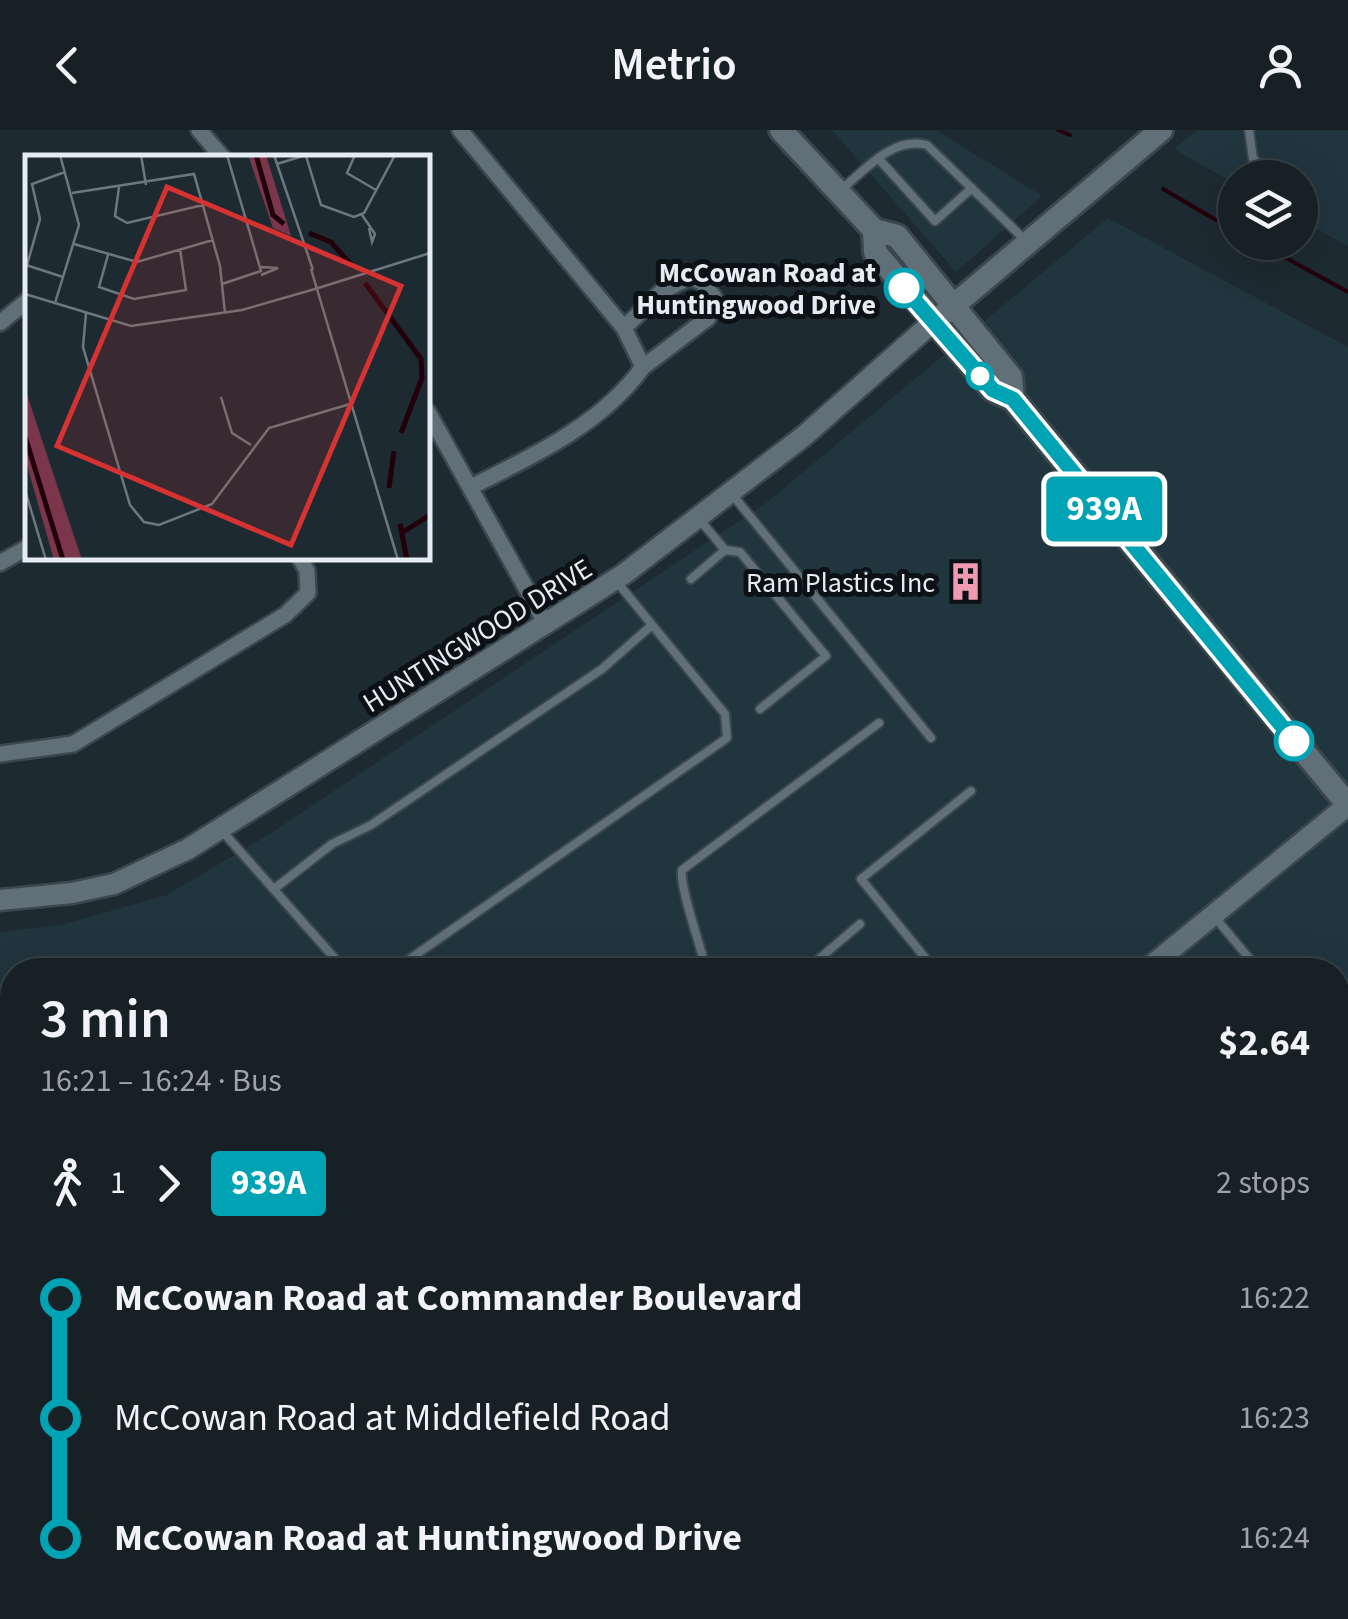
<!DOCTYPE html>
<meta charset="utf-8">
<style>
body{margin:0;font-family:"Source Sans 3",sans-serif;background:#1f282d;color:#f1f3f6;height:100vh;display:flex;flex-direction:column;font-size:38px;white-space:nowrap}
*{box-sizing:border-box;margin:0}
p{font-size:32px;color:#9ea3a7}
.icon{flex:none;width:55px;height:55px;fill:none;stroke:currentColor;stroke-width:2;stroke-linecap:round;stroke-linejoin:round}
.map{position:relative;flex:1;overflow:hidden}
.details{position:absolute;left:0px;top:828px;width:1350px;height:662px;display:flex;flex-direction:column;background:#162025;border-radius:40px 40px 0 0;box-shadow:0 10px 40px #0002,0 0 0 2px #353e42}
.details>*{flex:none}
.badge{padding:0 20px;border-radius:8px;font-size:35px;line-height:65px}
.tools{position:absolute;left:1218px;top:30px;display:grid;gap:20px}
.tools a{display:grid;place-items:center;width:100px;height:100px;border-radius:50%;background:#162025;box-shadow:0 10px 40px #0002,0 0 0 2px #353e42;font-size:50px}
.map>.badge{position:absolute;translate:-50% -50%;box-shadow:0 0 0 5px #fff}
.legs{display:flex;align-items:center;gap:15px;height:110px;padding:0 40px;font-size:32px}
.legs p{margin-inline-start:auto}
.head{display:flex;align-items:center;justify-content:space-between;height:170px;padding:0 40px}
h1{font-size:55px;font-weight:600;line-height:75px}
ul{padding:0 40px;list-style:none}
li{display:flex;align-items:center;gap:35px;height:120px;font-size:38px}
li i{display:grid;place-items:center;width:15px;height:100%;margin:0 12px;background:currentColor}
li i::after{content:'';width:25px;height:25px;margin:-12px;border:8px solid;border-radius:50%;background:#162025}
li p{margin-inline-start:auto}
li:first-child i{background:linear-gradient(#0000 50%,currentColor 0)}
li:last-child i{background:linear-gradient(currentColor 50%,#0000 0)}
header{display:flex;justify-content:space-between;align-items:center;height:130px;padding:0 40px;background:#162025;font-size:45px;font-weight:600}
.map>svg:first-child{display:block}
</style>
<header><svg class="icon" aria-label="back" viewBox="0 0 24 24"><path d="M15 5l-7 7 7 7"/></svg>Metrio<svg class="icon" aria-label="person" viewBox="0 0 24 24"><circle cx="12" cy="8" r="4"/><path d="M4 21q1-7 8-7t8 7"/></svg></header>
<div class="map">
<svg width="1348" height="1489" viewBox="0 0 1348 1489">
<rect width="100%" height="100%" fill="#1d2a31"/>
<path fill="#21353f" d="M832,0h104l106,66 -86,76z
M1197,0h151v116l-48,-26v-42h-65v6l-61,-35z
M1108,88l240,129v1215l-10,16v-608h-1326v638h1306l-7,11h-1311v-687l61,-7 106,-30 104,-62 495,-330z"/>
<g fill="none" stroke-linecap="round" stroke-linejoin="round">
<path stroke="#22000b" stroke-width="4" d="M1058,0l12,5
M1163,59l72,42
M1257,112l91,50"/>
<defs>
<path id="service" d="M1249,0l4,29 24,19
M878,28l57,63 37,-33
M842,59c24,-20 51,-53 85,-44l97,94
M731,363l200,245
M725,420l15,2 86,104 -66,53
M691,449l34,-29 -25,-30
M223,702l122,138
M274,759l58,-45 39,-19 231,-156 50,-44
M1213,785l46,55
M394,840l333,-232 -2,-24 -108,-132
M706,840c-5,-24 -27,-84 -24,-100l197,-147
M806,840l54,-46
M935,840l-74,-91 110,-88
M1338,929l10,-9
M0,997l12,-10
M0,1260l12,-10
M1338,1322l10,12
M716,1478l9,11
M828,1478l13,11
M1116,1478l10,11
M0,1479l9,10
M125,1489l14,-11
M192,1489l14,-11
M377,1489l14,-11
M552,1489l14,-11
M586,1489l14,-11
M795,1489l17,-11"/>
<path id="minor" d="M199,0l24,28
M460,0l164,198 19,39c-41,57 -110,89 -172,120
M0,193l28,-23
M624,198l37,-36 29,-15 12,5 12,15 -6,21 -65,49
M428,282l118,212
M0,433l28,-16
M0,624l73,-10 212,-129 23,-22 -1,-22 -7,-13"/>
<path id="tertiary" d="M0,770l72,-7 42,-9 74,-35 436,-275 180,-138 129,-114
M1146,840l202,-165
M0,1049l12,14
M357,1478l9,11
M853,1489l8,-11"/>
<path id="secondary" d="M781,0l93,100 23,6 114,141 2,22
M874,100l1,22 118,138 20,9 335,406
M946,182l215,-182"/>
</defs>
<use href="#service" stroke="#3c474d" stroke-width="12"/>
<use href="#minor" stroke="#3c474d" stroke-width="20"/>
<use href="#tertiary" stroke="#3c474d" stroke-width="25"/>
<use href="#secondary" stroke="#3c474d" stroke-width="28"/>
<use href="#service" stroke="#617078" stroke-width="8"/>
<use href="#minor" stroke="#617078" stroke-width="15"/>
<use href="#tertiary" stroke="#617078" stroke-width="20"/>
<use href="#secondary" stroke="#617078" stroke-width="22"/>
</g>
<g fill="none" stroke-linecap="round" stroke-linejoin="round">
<defs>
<path id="line-1" d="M904,158l89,102 20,9 281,342"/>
</defs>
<use href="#line-1" stroke="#fff" stroke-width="22"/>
<use href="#line-1" stroke="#00a3b4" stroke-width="15"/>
</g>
<defs>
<symbol id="building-bare" viewBox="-9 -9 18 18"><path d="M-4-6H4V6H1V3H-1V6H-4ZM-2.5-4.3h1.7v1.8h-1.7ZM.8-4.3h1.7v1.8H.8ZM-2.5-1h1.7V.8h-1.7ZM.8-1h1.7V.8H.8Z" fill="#f19ab1" stroke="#0c1115" stroke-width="2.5" paint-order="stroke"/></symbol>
</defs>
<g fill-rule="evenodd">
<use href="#building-bare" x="938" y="424" width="55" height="55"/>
</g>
<g fill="#fff" stroke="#00a3b4" stroke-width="5">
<circle cx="904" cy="158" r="18"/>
<circle cx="980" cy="246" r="12"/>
<circle cx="1294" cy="611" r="18"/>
</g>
<g text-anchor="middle" stroke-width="10" stroke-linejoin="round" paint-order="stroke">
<g font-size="28" font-weight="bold" fill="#e5edf2" stroke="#0c1115" text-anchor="end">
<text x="876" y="152">McCowan Road at<tspan x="876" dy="32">Huntingwood Drive</tspan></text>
</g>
<g font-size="28" fill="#e5edf2" stroke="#0c1115" text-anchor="end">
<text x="935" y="462">Ram Plastics Inc</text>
</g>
<g font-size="28" fill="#e5edf2" stroke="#0c1115">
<text transform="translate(477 505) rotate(-32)" y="10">HUNTINGWOOD DRIVE</text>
</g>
</g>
<g transform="translate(25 25)">
<rect width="405" height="405" fill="#1d2a31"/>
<path d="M223,0h18l25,81 -18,-8zM0,233l11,34 46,138h-28l-29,-102z" fill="#7c364c"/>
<path fill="none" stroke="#22000b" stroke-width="5" d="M231,0l17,60 11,9M284,78l22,9 22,25M340,128l56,76 1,19 -21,55M0,281l38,124M364,333l5,-37M375,369l7,36M378,377l27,-17"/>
<path fill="none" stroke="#6d787e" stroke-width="2.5" d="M116,0l5,30M249,0l39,115M330,0l-8,18 29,17M281,1l15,49 33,12 10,-4 31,-58M252,9l29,-9M94,32l-4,29 12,7 76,-18M47,38l122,-19 26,92 5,47M337,60l13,19 -3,8 -3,-14M49,89l63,18 76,-22M83,100l-9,32 35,12 52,-9 -6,-41M1,110l37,12M2,110l13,-46 -8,-35 33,-12M236,112l17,1 -17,7M286,114l87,291M197,129l39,-13 -34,-116M290,134l115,-36M0,139l106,32 111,-16 73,-21M30,148l24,-78 -19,-70M61,158l-3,34 47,158 14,17 15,3 53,-21 57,-76 81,-24M196,242l11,36 19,12M0,335l21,70"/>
<path fill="#d73232" fill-opacity="0.15" stroke="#d73232" stroke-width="5" d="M142,32l234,99 -110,259 -234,-99z"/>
<rect width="405" height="405" fill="none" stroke="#e5edf2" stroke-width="5"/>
</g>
</svg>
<div class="tools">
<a><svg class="icon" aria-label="layers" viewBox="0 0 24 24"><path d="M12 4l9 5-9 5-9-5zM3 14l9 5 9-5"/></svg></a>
</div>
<b class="badge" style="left:1104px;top:379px;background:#00a3b4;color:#fff">939A</b>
<section class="details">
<div class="head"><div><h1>3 min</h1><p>16:21 – 16:24 · Bus</p></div><b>$2.64</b></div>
<div class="legs"><svg class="icon" aria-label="walk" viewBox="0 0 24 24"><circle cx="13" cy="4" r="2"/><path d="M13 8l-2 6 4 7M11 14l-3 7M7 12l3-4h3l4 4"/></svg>1<svg class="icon" aria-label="forward" viewBox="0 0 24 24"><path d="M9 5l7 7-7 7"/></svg><b class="badge" style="background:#00a3b4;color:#fff">939A</b><p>2 stops</p></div>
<ul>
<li><i style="color:#00a3b4"></i><b>McCowan Road at Commander Boulevard</b><p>16:22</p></li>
<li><i style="color:#00a3b4"></i><span>McCowan Road at Middlefield Road</span><p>16:23</p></li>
<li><i style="color:#00a3b4"></i><b>McCowan Road at Huntingwood Drive</b><p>16:24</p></li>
</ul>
</section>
</div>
